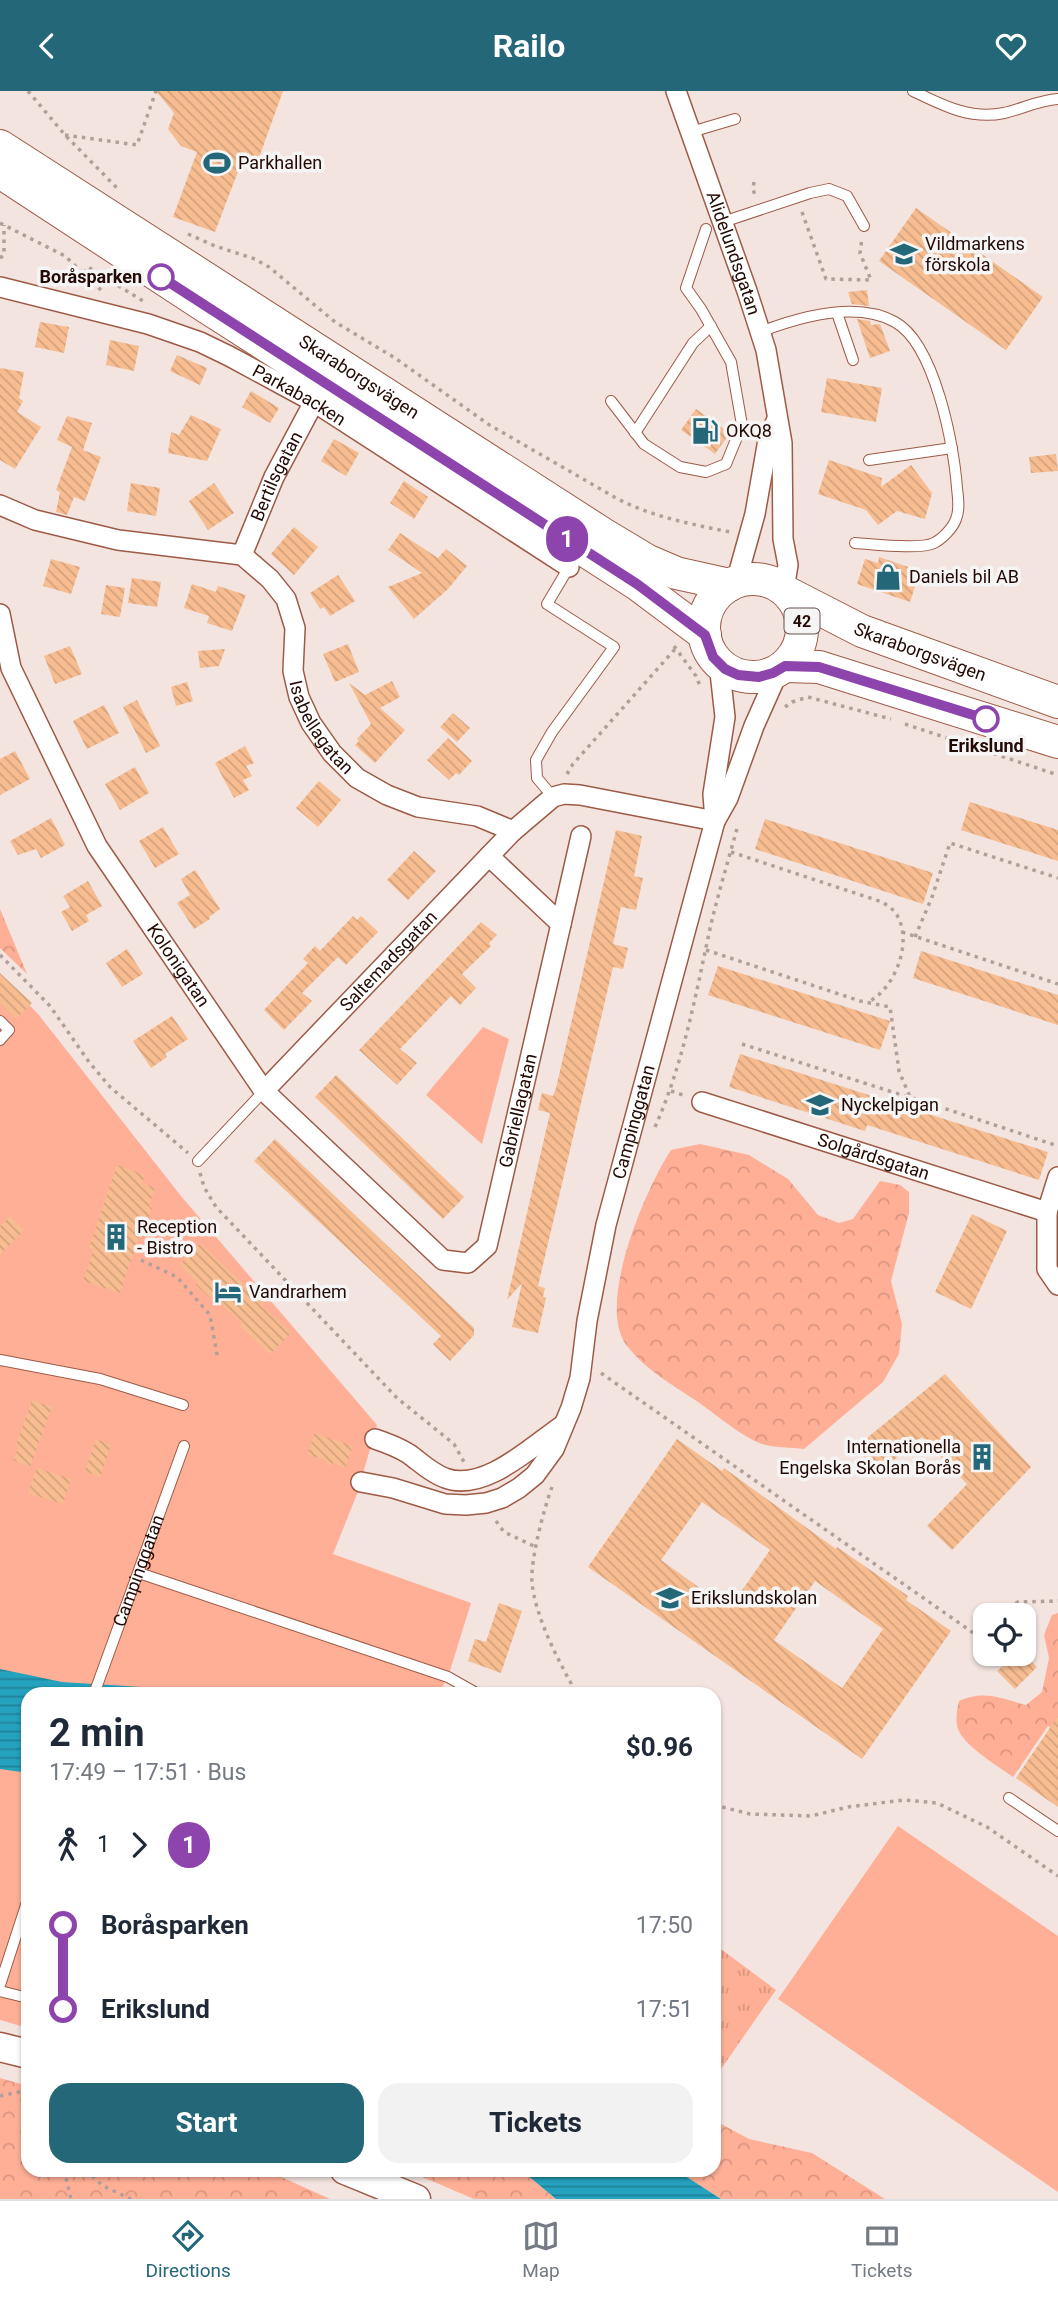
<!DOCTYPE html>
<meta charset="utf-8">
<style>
body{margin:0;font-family:Roboto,sans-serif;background:#f2f2f3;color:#1f2937;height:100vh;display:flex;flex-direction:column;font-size:26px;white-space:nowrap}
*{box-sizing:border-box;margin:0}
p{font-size:23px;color:#747a83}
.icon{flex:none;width:38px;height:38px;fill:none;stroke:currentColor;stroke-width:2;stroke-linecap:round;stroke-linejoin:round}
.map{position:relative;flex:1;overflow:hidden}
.sheet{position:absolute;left:21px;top:1596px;width:700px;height:490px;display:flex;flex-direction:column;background:#fff;border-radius:21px;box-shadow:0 2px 5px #0004}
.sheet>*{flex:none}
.badge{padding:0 14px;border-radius:23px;font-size:24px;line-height:46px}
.buttons{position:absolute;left:973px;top:1512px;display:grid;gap:14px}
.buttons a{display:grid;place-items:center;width:63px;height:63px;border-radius:14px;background:#fff;box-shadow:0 2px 5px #0004;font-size:35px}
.map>.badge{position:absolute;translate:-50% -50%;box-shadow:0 0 0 4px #fff}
.legs{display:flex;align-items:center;gap:10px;height:77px;padding:0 28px;font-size:23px}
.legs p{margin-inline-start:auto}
.head{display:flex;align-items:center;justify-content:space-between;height:119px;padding:0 28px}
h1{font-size:38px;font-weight:700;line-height:52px}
.cta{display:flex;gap:14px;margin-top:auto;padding:14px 28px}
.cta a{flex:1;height:80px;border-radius:21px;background:#236778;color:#fff;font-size:28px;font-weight:700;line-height:80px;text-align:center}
.cta a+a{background:#f2f2f3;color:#1f2937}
ul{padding:0 28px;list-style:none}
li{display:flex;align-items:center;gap:24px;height:84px;font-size:26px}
li i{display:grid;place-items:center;width:10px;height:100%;margin:0 9px;background:currentColor}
li i::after{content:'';width:18px;height:18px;margin:-9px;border:5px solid;border-radius:50%;background:#fff}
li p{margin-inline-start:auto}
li:first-child i{background:linear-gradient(#0000 50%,currentColor 0)}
li:last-child i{background:linear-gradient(currentColor 50%,#0000 0)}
header{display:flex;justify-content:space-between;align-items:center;height:91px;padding:0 28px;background:#236778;color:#fff;font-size:32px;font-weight:700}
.tab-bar{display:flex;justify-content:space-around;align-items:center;height:98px;border-top:2px solid #e0e1e3;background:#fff;font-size:19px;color:#747a83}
.tab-bar a{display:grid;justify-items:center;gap:4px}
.tab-bar .active{color:#236778}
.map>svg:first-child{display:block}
</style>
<header><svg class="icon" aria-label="back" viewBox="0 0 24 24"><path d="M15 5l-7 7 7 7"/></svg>Railo<svg class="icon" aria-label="heart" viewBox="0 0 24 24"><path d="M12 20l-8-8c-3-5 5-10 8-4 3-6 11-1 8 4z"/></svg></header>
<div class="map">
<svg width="1058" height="2108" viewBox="0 0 1058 2108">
<defs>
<pattern id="grass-tufts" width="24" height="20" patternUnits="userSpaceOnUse" patternTransform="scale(1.75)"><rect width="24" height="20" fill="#ffaf96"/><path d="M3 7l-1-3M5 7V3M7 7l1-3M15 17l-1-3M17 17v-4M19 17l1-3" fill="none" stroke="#da9580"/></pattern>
<pattern id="forest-crowns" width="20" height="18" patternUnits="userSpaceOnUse" patternTransform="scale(1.75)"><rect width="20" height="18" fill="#ffaf96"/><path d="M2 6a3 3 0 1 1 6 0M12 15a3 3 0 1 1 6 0" fill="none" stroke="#da9580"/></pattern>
<pattern id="water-rules" width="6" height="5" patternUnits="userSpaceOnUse" patternTransform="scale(1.75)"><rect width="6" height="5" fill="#25a2be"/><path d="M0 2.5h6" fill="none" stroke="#208298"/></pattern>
<pattern id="building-back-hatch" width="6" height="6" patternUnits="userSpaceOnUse" patternTransform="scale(1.75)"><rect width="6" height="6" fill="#f7bd91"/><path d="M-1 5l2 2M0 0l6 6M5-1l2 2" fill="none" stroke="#d4a17b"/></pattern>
</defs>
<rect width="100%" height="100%" fill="#f3e4df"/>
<path fill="url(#grass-tufts)" d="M714,1853l62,46 -62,89z"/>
<path fill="url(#forest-crowns)" d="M0,818l27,65 -27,-26z
M700,1053l49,11 39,24 30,36 21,8 14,-4 27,-38 20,4 9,7v21l-18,68 11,43 -3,30 -16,28 -79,67c-14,-2 -35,-1 -47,-7 -20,-9 -44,-30 -62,-42 -24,-16 -50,-31 -68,-54 -32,-41 19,-158 44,-196z
M1058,1522v120l-10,-7 -35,51c-15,-11 -49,-31 -55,-48 -3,-9 -1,-19 1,-28 25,-11 41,-3 67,4l16,-13 7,-34 -5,-23 8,-20z
M0,1987l28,8v84h238l64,29h-330z
M714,2029l35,19 63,14 73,46h-164l-45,-29h38z
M406,2079h115l35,29h-82z"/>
<path fill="#ffaf96" d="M0,884l38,39 143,182 196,229 -20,69 -24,60 138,49 -23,74 -10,17h-410v334l-28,-8z
M483,936l26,12 -27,105 -56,-49z
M898,1735l160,110v256l-280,-193z"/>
<path fill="url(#water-rules)" d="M0,1578l62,13 144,9 7,3h-185v79l-28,-4z
M521,2079h155l45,29h-165z"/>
<path fill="url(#building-back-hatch)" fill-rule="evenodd" d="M156,0h127l-27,75 -14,-5 -27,71 -42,-15 24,-65 -16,-6 -13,-17 6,-16z
M916,117l127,89 -37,53 -127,-89z
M867,199l2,16 -17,-2 -4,-12z
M857,228l13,2 1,4 9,-1 10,27 -20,7z
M40,231l29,5 -5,26 -29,-6z
M110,249l29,6 -5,25 -28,-6z
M177,264l30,13 -7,17 -30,-14z
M0,277l24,4 -5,26 4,3 -6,11 24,15 -26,42 -15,-9z
M827,287l55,10 -6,34 -55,-10z
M251,300l28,17 -9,15 -28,-16z
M696,318l34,24 -15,21 -34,-24z
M191,324l30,14 -14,32 -39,-8 3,-21 8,3z
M67,325l25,7 -9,27 18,7 -16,44 -11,-4 -7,18 -11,-3 4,-20 -4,-2 16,-43 -15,-7z
M334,348l25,14 -13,23 -25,-15z
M1056,363l2,17 -27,2 -2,-16z
M829,369l53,18 -1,9 30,-22 21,28 -7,26 -28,-8 -19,14 -12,-15 -48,-16z
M404,390l24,16 -14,22 -24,-16z
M131,392l29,5 -4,28 -29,-5z
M214,392l20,30 -26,17 -19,-29z
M294,436l24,20 -24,28 -23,-21z
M400,442l38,25 8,-9 21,17 -19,23 -34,30 -26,-32 34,-14 -34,-23z
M879,466l41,14 -10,31 -53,-18 8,-25 13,4z
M51,468l29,8 -9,27 -28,-8z
M338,484l17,26 -25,15 -6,-9 -4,2 -10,-16z
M132,487l29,4 -4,25 -29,-4z
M192,493l24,8 2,-6 28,9 -14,36 -25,-8 2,-7 -25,-8z
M106,494l19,3 -5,29 -19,-3z
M348,553l11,28 -24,10 -12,-28z
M70,555l12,28 -27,10 -11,-28z
M225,558l-6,17 -19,2 -2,-17z
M392,590l8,16 -20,11 25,22 -30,33 -20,-18 4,-4 -2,-2 14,-15 -22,-41 16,12z
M187,591l6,19 -17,5 -5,-19z
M137,609l23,46 -14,7 -23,-46z
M104,614l15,28 -32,16 -14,-28z
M453,622l17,15 -13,14 -17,-15z
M448,647l24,23 -13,14 -3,-2 -7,7 -22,-20z
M245,655l9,17 -8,3 6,10 -9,4 6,10 -15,8 -19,-35z
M15,660l15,28 -30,16v-36z
M135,676l14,26 -29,17 -15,-26z
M319,690l22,19 -23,27 -22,-19z
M970,711l88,28v31l-97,-31z
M51,727l14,27 -24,13 -5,-9 -18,6 -8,-14z
M765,728l168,54 -10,31 -168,-55z
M163,736l16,27 -24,14 -16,-27z
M616,739l26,6 -8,40 9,2 -7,32 -15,-3 -8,37 15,4 -5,21 -10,-2 -75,319 7,2 -2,9 3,1 -8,35 -26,-6 10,-44 -15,17 43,-187 -12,-3 4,-17 11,3 3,-8z
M414,760l22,20 -28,29 -21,-20z
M195,779l25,39 -11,8 1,2 -16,10 -17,-26 13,-8 -9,-16z
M88,790l14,25 -16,9 3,6 -17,10 -11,-19 9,-5 -7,-11z
M353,825l4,4 4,-4 17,16 -32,33 -8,-8 -36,36 10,8 -28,29 -20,-20 44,-47 -5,-4 12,-13 5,5z
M481,831l16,13 -8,8 2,3 -29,28 14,14 -16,17 -9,-9 -51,53 17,14 -20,22 -38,-35z
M127,858l16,25 -21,13 -16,-24z
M921,860l137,44v30l-145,-47z
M718,875l172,55 -10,29 -172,-55z
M0,882l32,30 -16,16 -16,-16z
M172,925l16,23 -23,15 2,3 -16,11 -18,-27z
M740,963l308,98 -9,28 -172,-55 -2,6 -136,-44z
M336,984l128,122 -21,22 -128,-122z
M275,1048l199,189v7l-24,26 -17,-17 8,-8 -187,-175z
M117,1074l28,10 -3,8 13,5 -6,19 3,1 -6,18 -3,-1 -23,68 -37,-12 11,-32 -5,-1z
M972,1123l35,17 -36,78 -36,-17z
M10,1125l14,14 -24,25v-28z
M200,1152l64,61 -2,2 29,27 -21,21 -30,-28 2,-3 -25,-23 -2,2 -19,-17 2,-2 -18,-18z
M945,1283l86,93 -79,83 -25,-24 40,-42 -45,-47 -44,36 -22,-26z
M32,1309l20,7 -22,60 -17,-7 6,-14 -3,-1z
M315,1342l38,13 -8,22 -11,-5 -6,3 -3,-6 -18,-6z
M96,1348l15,6 -11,32 -15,-6z
M677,1348l45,32 2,-3 112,81 1,-2 71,49 -2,4 45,31 -89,128 -274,-192zM702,1411l68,48 -41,59 -68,-49zM815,1490l68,48 -41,59 -68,-48z
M37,1377l34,11 -8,25 -35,-11z
M499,1512l23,8 -21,62 -33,-12 7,-22 11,3z
M1016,1563h8l13,13 -22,22 -18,-18z
M1058,1625v91l-42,-29z"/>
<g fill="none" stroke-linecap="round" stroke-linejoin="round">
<defs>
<g id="lane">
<path d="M913,0c29,14 57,29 91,22 18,-4 35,-13 54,-14"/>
<path d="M691,41l44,-13"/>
<path d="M723,131l87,-29 19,-4 18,7 17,30"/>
<path d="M837,222l16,47"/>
<path d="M760,241c39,-15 96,-32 135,-10 40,22 59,124 62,166 1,9 3,22 -1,31 -3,9 -14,20 -22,24 -14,7 -62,1 -79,0"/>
<path d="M611,310l33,43 36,23 26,5 20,-8 16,-39 -11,-63 -30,-53 -15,-21 20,-59"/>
<path d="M635,342l58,-90 18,-17"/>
<path d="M869,369l83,-12"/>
<path d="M553,706l-16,-19 -1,-18 16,-28 62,-85 -67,-43 22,-37"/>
<path d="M0,930l9,9 -9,10"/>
<path d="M198,1070l66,-70"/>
<path d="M0,1269l100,19 83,26"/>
<path d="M139,1482l309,104 30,17"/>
<path id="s1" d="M94,1603l90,-248"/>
<path d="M1009,1707l49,33"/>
<path d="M0,1894l28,-86"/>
<path d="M0,1900l28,7"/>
</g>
<g id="street">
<path id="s2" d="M676,0l71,200 19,59 16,93 1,96 5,26 -4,24"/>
<path id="s3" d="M0,196l148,37 52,18 29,14 85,46 255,165"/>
<path id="s4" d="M0,414l35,15 83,20 124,15 28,24 16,20 9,29 -2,43 6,26 12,26 21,30 25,25 30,17 31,12 59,9 36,15"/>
<path id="s5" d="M242,464l32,-78 40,-75"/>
<path d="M736,491l19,-68 13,-74 9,-21"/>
<path id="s6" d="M0,523l11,54 86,178 167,245 179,169 25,3 19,-17 74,-322 -72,-68"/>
<path d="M715,730l-2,-27 12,-77 -6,-54"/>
<path d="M561,833l20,-88"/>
<path id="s7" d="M264,1000l249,-260 40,-34 11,-3 16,1 135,26"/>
<path id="s8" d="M702,1011l345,110"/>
<path d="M1058,1086l-11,35v57l11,16"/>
<path d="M375,1348c12,4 23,8 34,15 11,8 22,19 36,24 39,15 87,-32 118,-53"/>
<path id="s9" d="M361,1391l32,6 52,16 21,1 20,-2 16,-5 17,-10 16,-13 19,-26 17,-41 9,-30 7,-57 19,-96 109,-404 13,-23 26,-72 25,-56"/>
</g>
<path id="secondary" d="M0,1956l28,7
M345,2079l71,29"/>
<g id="primary">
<path id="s10" d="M0,55l603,388 45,27 28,12 54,12"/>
<path d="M0,81l205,134 432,278 68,51"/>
<circle cx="753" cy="537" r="49"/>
<path id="s11" d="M788,502l74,38 196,71"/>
<path d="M785,575l34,1 239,75"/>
</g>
</defs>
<use href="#lane" stroke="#9d5a46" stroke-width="12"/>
<use href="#street" stroke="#9d5a46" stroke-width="22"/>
<use href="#secondary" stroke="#9d5a46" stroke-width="31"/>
<use href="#primary" stroke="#9d5a46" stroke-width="34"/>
<path stroke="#b19f99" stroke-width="3.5" stroke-dasharray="3.5 5" stroke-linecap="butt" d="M28,0l37,44 52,53
M65,44l72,10 19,-54
M754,91l-1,6 2,8
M802,121l24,67 45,1 -11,-27 2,-15
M0,132l65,33 37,35
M188,143l27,12 40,13 14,8 66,55 60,36 93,66 128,74c36,19 75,26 114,34
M0,167l4,-3v-30
M84,182l4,-6 55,34
M674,555l22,30 4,10
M785,616l7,-5 16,-5 83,22
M905,633l153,51
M567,683l6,-10 103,-116
M731,761l151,50c6,4 13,8 16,15 14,27 -3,70 -28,84
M902,841l156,52
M915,846l17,-40 18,-54 108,35
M706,859l154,51 30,6 9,64 11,26 148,49
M0,864l50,51 39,56 21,25 78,66
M742,953l166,53
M671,1000l15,5
M655,1036c29,-65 41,-134 56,-203 8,-33 18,-66 27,-99
M200,1082l4,14 12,20 181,191 57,46 10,18
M141,1169l36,17 33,38 8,45
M601,1282l374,261 10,-11
M552,1396c-8,21 -22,74 -20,96 4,36 27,79 45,111
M496,1430l8,11 32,15
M993,1524l25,-13 40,-1
M714,1714l36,9 61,2 37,-9 56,-7 33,3 50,24 71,49
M0,2005l28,-6
M64,2079l7,29
M86,2079l17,16 28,13"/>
<use href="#lane" stroke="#fff" stroke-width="10"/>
<use href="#street" stroke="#fff" stroke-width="19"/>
<use href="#secondary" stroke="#fff" stroke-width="28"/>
<use href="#primary" stroke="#fff" stroke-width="32"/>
</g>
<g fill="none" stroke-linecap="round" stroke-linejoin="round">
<defs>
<path id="line-1" d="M161,186l476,307 68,51 8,22 12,12 13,6 21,2 14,-4 12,-7 34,1 167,52"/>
</defs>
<use href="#line-1" stroke="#fff" stroke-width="16"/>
<use href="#line-1" stroke="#8e44ad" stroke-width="10"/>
</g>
<defs>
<symbol id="stadium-bare" viewBox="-9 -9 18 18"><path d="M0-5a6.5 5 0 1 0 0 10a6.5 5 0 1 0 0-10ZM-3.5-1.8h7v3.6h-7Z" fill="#236778" stroke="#f5f5f5" stroke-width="2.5" paint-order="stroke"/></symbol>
<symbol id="school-bare" viewBox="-9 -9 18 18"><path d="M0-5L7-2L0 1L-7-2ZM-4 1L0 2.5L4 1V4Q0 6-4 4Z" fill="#236778" stroke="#f5f5f5" stroke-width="2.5" paint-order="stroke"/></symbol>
<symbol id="fuel-bare" viewBox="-9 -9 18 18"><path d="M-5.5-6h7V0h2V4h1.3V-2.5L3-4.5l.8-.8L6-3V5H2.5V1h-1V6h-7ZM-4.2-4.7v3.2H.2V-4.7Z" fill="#236778" stroke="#f5f5f5" stroke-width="2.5" paint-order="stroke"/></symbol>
<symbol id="shop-bare" viewBox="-9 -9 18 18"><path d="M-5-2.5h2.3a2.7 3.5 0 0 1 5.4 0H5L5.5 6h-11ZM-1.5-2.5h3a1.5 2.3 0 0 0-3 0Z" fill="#236778" stroke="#f5f5f5" stroke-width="2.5" paint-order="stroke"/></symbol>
<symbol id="building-bare" viewBox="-9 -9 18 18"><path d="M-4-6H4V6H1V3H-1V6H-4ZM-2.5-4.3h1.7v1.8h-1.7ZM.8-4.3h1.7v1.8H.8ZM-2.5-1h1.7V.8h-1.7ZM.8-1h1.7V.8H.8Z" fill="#236778" stroke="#f5f5f5" stroke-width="2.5" paint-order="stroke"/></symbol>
<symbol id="hotel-bare" viewBox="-9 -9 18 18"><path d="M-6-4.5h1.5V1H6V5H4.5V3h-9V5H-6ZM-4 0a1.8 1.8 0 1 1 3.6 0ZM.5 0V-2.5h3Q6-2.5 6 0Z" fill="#236778" stroke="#f5f5f5" stroke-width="2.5" paint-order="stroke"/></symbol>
</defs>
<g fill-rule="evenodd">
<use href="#stadium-bare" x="198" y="53" width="38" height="38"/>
<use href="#school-bare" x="885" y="144" width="38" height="38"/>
<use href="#fuel-bare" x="686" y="321" width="38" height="38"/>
<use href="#shop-bare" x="869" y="467" width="38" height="38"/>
<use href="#school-bare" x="801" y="995" width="38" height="38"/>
<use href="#building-bare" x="97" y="1127" width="38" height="38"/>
<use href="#hotel-bare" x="209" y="1182" width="38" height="38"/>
<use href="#building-bare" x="963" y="1347" width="38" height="38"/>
<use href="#school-bare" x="651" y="1488" width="38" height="38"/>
</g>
<g fill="#fff" stroke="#8e44ad" stroke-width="3.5">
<circle cx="161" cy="186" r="12"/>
<circle cx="986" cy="628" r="12"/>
</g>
<g text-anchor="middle" stroke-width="7" stroke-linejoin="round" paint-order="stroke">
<rect fill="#f5f5f5" stroke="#63504c" stroke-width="2" x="784.5" y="517.5" width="35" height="25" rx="5"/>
<g font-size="16" font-weight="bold" fill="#240a04">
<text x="802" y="536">42</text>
</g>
<g font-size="18" fill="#240a04" stroke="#f5f5f5" text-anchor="start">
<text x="238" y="78">Parkhallen</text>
<text x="925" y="159">Vildmarkens<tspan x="925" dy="21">förskola</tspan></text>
<text x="726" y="346">OKQ8</text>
<text x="909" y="492">Daniels bil AB</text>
<text x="841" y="1020">Nyckelpigan</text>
<text x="137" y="1142">Reception<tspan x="137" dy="21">- Bistro</tspan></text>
<text x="249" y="1207">Vandrarhem</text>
<text x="961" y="1362" text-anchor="end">Internationella<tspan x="961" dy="21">Engelska Skolan Borås</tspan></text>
<text x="691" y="1513">Erikslundskolan</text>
</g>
<g font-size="18" fill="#240a04" stroke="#f5f5f5">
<text dy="6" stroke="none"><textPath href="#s2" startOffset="172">Alidelundsgatan</textPath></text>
<text dy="6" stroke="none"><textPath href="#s10" startOffset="427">Skaraborgsvägen</textPath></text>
<text dy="6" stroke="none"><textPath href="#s3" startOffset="320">Parkabacken</textPath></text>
<text dy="6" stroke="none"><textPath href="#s5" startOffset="86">Bertilsgatan</textPath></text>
<text dy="6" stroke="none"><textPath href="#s11" startOffset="145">Skaraborgsvägen</textPath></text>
<text dy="6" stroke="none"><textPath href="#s4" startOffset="448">Isabellagatan</textPath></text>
<text dy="6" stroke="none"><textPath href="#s7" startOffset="180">Saltemadsgatan</textPath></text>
<text dy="6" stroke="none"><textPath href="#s6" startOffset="397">Kolonigatan</textPath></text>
<text dy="6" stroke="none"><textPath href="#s6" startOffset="985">Gabriellagatan</textPath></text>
<text dy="6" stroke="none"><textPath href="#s9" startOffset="555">Campinggatan</textPath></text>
<text dy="6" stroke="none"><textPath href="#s8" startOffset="180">Solgårdsgatan</textPath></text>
<text dy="6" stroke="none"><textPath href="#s1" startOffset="131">Campinggatan</textPath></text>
</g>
<g font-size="18" font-weight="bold" fill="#240a04" stroke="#f5f5f5" text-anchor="end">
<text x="142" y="192">Boråsparken</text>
<text x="986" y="661" text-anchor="middle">Erikslund</text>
</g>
</g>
</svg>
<div class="buttons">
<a><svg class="icon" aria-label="locate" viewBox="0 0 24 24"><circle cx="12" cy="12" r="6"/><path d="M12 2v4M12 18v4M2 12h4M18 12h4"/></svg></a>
</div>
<b class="badge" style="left:567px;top:448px;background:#8e44ad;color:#fff">1</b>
<section class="sheet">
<div class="head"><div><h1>2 min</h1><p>17:49 – 17:51 · Bus</p></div><b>$0.96</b></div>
<div class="legs"><svg class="icon" aria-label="walk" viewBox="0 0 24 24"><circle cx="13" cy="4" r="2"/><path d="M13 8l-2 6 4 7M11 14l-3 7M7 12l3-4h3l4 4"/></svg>1<svg class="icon" aria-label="forward" viewBox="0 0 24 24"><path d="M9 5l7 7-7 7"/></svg><b class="badge" style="background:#8e44ad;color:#fff">1</b></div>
<ul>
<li><i style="color:#8e44ad"></i><b>Boråsparken</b><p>17:50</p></li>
<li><i style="color:#8e44ad"></i><b>Erikslund</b><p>17:51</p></li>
</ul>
<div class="cta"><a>Start</a><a>Tickets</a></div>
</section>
</div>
<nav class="tab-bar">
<a class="active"><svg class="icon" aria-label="directions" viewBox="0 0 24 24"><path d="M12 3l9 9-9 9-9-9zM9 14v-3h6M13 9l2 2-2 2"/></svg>Directions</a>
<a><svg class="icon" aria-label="map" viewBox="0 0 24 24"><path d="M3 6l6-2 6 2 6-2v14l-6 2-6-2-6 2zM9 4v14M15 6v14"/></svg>Map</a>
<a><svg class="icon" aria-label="tickets" viewBox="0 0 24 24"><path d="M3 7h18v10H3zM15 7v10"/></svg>Tickets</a>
</nav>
